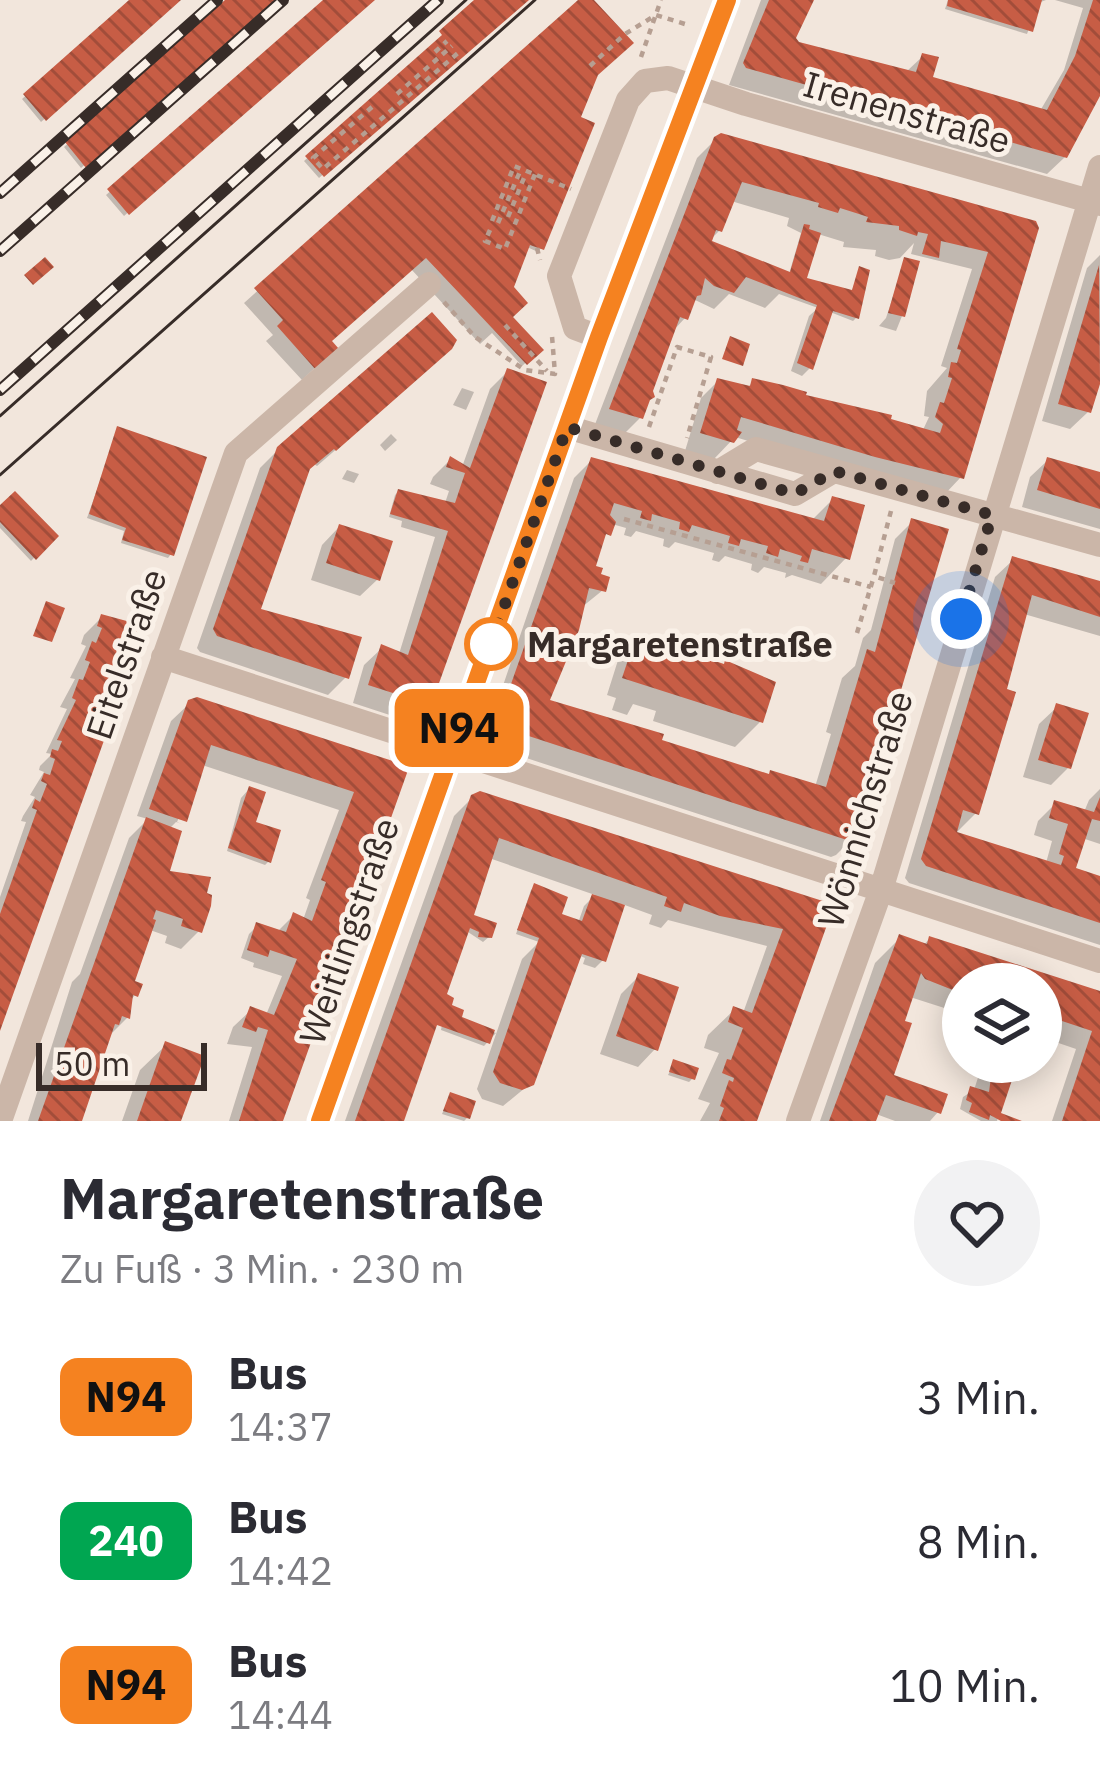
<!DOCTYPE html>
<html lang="de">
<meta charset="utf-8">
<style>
body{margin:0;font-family:"IBM Plex Sans",sans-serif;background:#f2f2f3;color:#2b2b33;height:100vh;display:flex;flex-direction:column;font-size:45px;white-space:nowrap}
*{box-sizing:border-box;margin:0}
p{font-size:39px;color:#7c7c81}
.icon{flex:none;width:66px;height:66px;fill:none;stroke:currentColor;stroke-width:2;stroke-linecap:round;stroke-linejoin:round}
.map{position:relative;height:1121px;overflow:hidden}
.details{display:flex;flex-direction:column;background:#fff;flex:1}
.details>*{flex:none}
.badge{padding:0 24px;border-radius:18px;font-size:42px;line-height:78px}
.fabs{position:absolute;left:942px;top:963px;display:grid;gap:24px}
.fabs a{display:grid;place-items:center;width:120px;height:120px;border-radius:50%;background:#fff;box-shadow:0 6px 30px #0003;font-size:60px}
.scale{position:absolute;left:36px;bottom:30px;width:171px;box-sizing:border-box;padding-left:12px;border:6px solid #372c28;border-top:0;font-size:33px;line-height:42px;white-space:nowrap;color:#372c28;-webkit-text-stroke:9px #faf1e8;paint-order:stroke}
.you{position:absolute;width:60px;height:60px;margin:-30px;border:9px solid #fff;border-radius:50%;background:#1a73e8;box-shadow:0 0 0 18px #1a73e833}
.map>.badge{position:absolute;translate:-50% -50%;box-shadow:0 0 0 6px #fff}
.round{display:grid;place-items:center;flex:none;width:126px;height:126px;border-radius:63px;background:#f2f2f3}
.headline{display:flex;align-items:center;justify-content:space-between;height:204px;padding:0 60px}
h1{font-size:57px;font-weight:700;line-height:90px}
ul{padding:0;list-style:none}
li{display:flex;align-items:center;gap:36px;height:144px;padding:0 60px}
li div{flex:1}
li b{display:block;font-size:45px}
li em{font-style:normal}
li .badge{min-width:132px;font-weight:700;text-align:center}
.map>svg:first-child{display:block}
</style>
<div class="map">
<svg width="1100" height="1121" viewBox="0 0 1100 1121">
<defs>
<pattern id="building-back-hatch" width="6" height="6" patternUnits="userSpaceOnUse" patternTransform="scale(3)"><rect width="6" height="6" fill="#c75d45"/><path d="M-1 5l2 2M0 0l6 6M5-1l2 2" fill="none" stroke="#a24d3a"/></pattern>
</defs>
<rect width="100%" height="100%" fill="#f2e6dc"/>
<path fill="#0003" fill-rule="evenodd" d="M133,0h44l-136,122 -19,-23z
M229,0h44l-192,168 -17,-21z
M328,0h40l-244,216 -18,-21z
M482,0h40l-203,178 -15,-17z
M583,0h7l6,74 -18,45 -37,129 -3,4 -11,-5 -17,41 -1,30 31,32 -18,16 -30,-33 -12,11 -69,-75 -82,73 6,7 -33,31 -36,-39 7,-6 -29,-32z
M761,0h49l-18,39 19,10 95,23 17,-16 7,23 110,32 24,-41 19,-62 -28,-8h45v89l-35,68 -18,17 -318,-89z
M948,0h98l-8,3 -11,31 -82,-25z
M716,139l318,85 -73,253 -17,18 -88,-21 -121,-37 -21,22 -29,-8 16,-53 17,-17 29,7 6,-6 169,50 7,-15 -5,-1 3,-25 20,-23 -6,-2 31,-97 -61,-15 3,-11 -14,15 -11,2 -14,-4 1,-6 -33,-3 1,-5 -26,-8 -14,46 47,13 9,-24 -4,49 -3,3 -23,-9 -20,56 -8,8 -11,-5 18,-55 9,-8 -39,-14 -14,14 -36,-14 -15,15 -21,-10 -8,19 -13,14 -32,86 -17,17 -29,-8 103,-269zM731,201l58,17 -2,8 14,7 -12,41 -81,-32 11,-11z
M1100,255v119l-12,38 -18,17 -28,-8 45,-153z
M905,260l-3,56 -6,15 -17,-5 7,-8z
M431,367l-114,99 -3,-2 -8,7 -49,140 89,66 -18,18 -128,-43 -3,-4 63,-180 19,-19z
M508,371l-78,327 -25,22 -52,-17 11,-38 18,-17 17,6 36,-117 -34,-10 1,-6 -13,-4 6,-22 3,-3 47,11 4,-12 -19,-7 3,-7 17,-17 12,7 28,-78z
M462,388l12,4 -8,18 -13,-5z
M118,430l53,124 -3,4 -47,-15 3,-12 -37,-13z
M391,434l6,6 -12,11 -5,-6z
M592,460l219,61 22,-22 13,59 -25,26 -29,-9 -7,3 1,-5 -22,-6 -6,6 -7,-3 1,-6 -27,-8 -6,6 -7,-2 2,-7 -39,-11 -6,6 -6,-2 1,-7 -28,-8 -5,6 -7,-2 2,-7 -14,-4 -12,19 -8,25 11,22 -21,17 -37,95 222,75 48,10 16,-53 -5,-2 16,-54 13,-12 8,-28 8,-8 24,-91 17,-17 -58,315 -18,18 -5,2 -348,-113 91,-266z
M1048,460l52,15v54l-78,-22 8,-30z
M347,470l12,4 -5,9 -12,-4z
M0,509l55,27 -24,25 -31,-33z
M339,527l39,52 -18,17 -49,-16 11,-35z
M1013,560l87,24v52l-76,-22 -48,199 -21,21 91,29 6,-22 -18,-6 4,-14 17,-17 29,8 5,-12 11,-11v55l-18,-6 -10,32 28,9v66l-191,-62 -4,-5 90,-301z
M102,617l39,11 -141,396v-127l26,-75 -5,-1 2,-5 12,-19 -5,-2 14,-23 -5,-2 1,-4 12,-12 -6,-1 21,-44 -7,-2 15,-28 -5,-1 16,-32 -5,-2 3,-9z
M637,639l18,6 5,-6 100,83 -25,25 -82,-26 3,-10 -23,-7 -6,11 -15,-5 4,-12 -9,-3 12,-38z
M190,703l210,63 -120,355h-51l23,-74 -25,-3 6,-17 18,-17 15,5 16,-39 -29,-9 1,-4 -13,-5 8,-24 8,-8 20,6 16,-16 10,4 7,-20 -4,-2 33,-88 -137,-45 -25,57 5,2 -6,-2 -7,7 -3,45 33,57 -18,18 -16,-6 2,-7 -17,-6 -19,53 4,12 -5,6 -3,17 -20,20 -29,83h-50l44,-139 8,-8 49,-136 19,-19 -11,-3 34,-95z
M1057,707l11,61 -17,17 -28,-8 16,-53z
M249,789l3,35 16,38 -3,3 -38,-14 14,-53z
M472,798l355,108 -73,215h-54l10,-18 -12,-4 21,-46 -15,-5 4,-13 26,-25 9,3 24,-67 -99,-26 -7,8 -12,-4 3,-9 -30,-11 -19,56 -8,8 -12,-4 2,-6 -7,-3 -47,128 -28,23 -21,-7 -5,-10 45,-130 17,-17 -23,-8 15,-44 3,-3 24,28 20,8 6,-17 11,-11 -106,-37 -24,70 10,-9 15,17 -7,6 -18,-12 -26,76h9l10,13 38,14 -12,13 -43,-16 2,-11 -11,11 -33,91h-54l109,-305z
M900,938l23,8 6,-7 171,55 -1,127h-47l24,-72 -35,-12v-53h-78v30l-53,-17 -20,80 48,35 -8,9h-35l-19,-7 -3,7h-53l55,-158z
M639,976l16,73 -17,18 -38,-13 21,-60z
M166,1045l12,76h-56l18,-51z
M983,1062h32l-18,59h-16l-21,-12 3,-12 11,-7z
M674,1063l18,16 -3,3 -21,-7z
M450,1095l17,23 -3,3 -22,-7z"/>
<path fill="url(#building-back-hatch)" d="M129,0h52l-135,121 -23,-27z
M225,0h52l-191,168 -21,-26z
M323,0h52l-246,215 -22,-26z
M474,0h55l-205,177 -19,-21 137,-121 -3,-4z
M578,0h16l40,43 -36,32 -17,42 14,6 -51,127 -14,-5 -16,42 14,16 -15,14 31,33 -17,15 -101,-107 -94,83 7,8 -23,21 -39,-44 6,-6 -29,-32z
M769,0h45l-18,38 3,4 117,30 6,-19 17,4 -6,20 114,33 28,-54 18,-56h7v96l-33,62 -321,-90 -3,-5z
M948,0h94l-9,32 -86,-26z
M721,133l315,88 3,7 -75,251 -89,-22 -134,-40 -4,13 5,2 -8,11 -34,-10 17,-55 33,8 2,-8 31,7 24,7 -1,3 86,20 -1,4 49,14 3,-9 -8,-7 5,-15 4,1 8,-25 -4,-1 3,-15 6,1 4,-13 -4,-1 31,-97 -47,-11 -2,17 -17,-4 6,-20 -10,-2 -1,4 -18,-6v-4l-33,-4 2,-5 -9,-3 -19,-6 -2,5 -20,-6 1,-4 -77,-21 -20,50 -6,-2 -4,11 78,31 14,-48 6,1 -1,4 12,4 -14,45 45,12 7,-24 11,4 -11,49 -26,-8 -20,59 -16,-7 20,-58 -71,-28 -12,16 -20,-7 -9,-8 -4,17 -4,1 -9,24 -8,-3 -27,74 2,6 -5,3 -7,19 -34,-10 105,-272z
M45,257l9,10 -21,18 -9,-10z
M904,257l16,4 -15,56 -17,-4z
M1099,265l1,119 -9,29 -33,-9z
M432,312l25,28 -5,9 -116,102 -2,-2 -24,20 -49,140 101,28 -13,42 -132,-43 -4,-7 64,-182z
M730,336l20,8 -7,22 -21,-7z
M507,368l40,14 -114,318 -9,3 -56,-18 13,-41 27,11 40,-124 -58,-17 8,-25 57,14 10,-30 -19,-6 4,-11 20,12z
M117,426l90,31 -33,99 -52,-16 4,-12 -37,-14z
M591,457l233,64 8,-25 33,9 -15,55 -38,-11 -4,14 -8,-2 2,-5 -22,-7 -2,8 -12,-4 2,-7 -27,-7 -2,7 -11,-3 2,-7 -38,-11 -3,7 -10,-3 1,-7 -28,-8 -1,7 -11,-3 2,-7 -28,-8 -4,12 6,7 -5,14 -5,-2 -10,32 7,2 -2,6 9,3 -4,15 -17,-4 -10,42 -29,70 114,34 -2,6 107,34 1,-4 56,17 41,-138 8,3 36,-134 38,11 -92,309 -7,3 -349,-114 -3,-6z
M1047,457l53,15v37l-63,-19z
M15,491l44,45 -23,24 -36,-38v-17z
M339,524l54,17 -13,40 -54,-18z
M1012,556l88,25v36l-68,-22 -25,94 9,3 -37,123 -16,-5 -6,22 104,33 3,-9 -5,-2 9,-30 -19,-6 5,-18 40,12 6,-15v24l-8,-2 -16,49 24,8v47l-174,-57 -5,-7z
M46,601l19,7 -13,34 -19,-6z
M101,614l44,12 -145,405v-117l37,-104 -5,-2 3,-9 5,3 7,-18 -6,-3 3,-8 6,2 5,-16 -5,-2 2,-8 6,2 4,-10 -5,-1 19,-40 -4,-2 7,-19 4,1 7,-18 -5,-2 7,-19 4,2 6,-15 -5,-2z
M636,636l21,7 3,-7 18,6 -2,6 48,16 1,-4 51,22 -13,41 -141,-45z
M197,697l205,67 5,9 -124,348h-44l29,-91 -10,-3 -2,5 -14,-5 8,-21 24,9 23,-56 -27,-9 -2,7 -21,-7 9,-28 30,10 7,-20 19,9 14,-39 -5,-2 33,-88 -143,-47 -24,77 -38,-13 39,-109z
M1056,703l33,10 -18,56 -33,-9z
M249,786l17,6 -10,30 25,8 -10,33 -43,-15z
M480,791l349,112 3,8 -75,210h-38l5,-13 -4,-2 9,-26 4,2 1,-4 -12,-5 5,-14 4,1 12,-32 -15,-6 5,-16 19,7 31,-84 -63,-13 -36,-13 -3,9 -17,-6 3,-9 -168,-59 -25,77 23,8 -5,15 -14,-1 1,-5 -9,-4 -23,66 7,4 -2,7 12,5 -2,7 33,13 -5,14 -53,-19 -33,96h-49l116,-326z
M146,817l36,14 -12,40 41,6 -4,16 5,2 -1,11 -9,27 -21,-7 2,-7 -27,-9 -3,9 3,1 -21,61 8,3 -5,13 -5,-2 -3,24 -8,-3 -3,9 -4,-1 -33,97h-44z
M534,883l34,14 -6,17 20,7 10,-27 33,11 -19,57 -24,-8 -48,131 -12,5 -22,-7 -7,-11 46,-134 -22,-8z
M899,934l28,10 2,-8 171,55v130h-38l30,-90 -51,-17v-30h-78v10l-38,-15 -4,-6 -16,48 7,2 -18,52 54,19 -7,20 -55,-19 -10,26h-47z
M638,973l41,14 -21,64 -42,-15z
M165,1041l40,15 -24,65h-44z
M673,1059l26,9 -4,12 -26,-8z
M993,1062h25l-17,51 21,8h-21l-11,-6 -1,5 -20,-8 3,-9 -6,-3 4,-14 19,6z
M450,1092l26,9 -6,18 -27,-8z"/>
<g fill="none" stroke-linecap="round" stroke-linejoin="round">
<path stroke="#b69f92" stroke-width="4.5" stroke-dasharray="6 6" stroke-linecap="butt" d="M435,52l12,-11
M641,57l20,-57
M590,66l35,-32 31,-19 32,10
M397,94l55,-48
M372,107l-59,51 10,11 135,-116
M508,217l18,-44
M492,221l22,-55 57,23
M498,223l23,-54
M490,230l-5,11 20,8 30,-75
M537,248l3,12
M444,302l31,35 50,33 30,4 -3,-38
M505,325l42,46
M649,427l28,-80 34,10 -24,81
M891,511l-17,65 21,7
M624,519l247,68
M857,633l17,-57"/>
<path stroke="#cbb6a8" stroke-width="24" d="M599,337l-24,-9 -16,-52 69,-176 17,-19 23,-3 78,26 354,100
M567,427l228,67 39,-23
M718,472l38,-23 344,96
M163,657l937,304
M0,1121l236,-668 193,-169
M320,1121l279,-784 128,-337
M798,1121l83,-231 219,-723"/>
<path stroke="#372c28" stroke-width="3" d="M0,416l466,-416
M0,475l535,-475"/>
<defs>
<path id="rail" d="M0,193l217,-193
M0,251l283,-251
M0,390l438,-390"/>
</defs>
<use href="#rail" stroke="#372c28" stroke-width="12"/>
<use href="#rail" stroke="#faf1e8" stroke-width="8" stroke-dasharray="22" stroke-linecap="butt"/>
</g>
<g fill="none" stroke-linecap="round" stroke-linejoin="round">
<defs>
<path id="line" d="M320,1121l279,-784 128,-337"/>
</defs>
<use href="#line" stroke="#fff" stroke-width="27"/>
<use href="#line" stroke="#f58220" stroke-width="18"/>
<path stroke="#372c28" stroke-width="12" stroke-dasharray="0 21.6" d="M491,644l76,-217 228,67 39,-23 158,44 -31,104"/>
</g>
<circle fill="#fff" stroke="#f58220" stroke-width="6" cx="491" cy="644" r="24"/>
<g text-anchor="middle" stroke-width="10" stroke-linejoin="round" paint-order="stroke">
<g font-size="36" fill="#372c28" stroke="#faf1e8">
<text transform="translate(907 112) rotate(16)" y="13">Irenenstraße</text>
<text transform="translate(126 654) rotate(-71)" y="13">Eitelstraße</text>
<text transform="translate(865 809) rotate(-73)" y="13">Wönnichstraße</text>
<text transform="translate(349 931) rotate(-71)" y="13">Weitlingstraße</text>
</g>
<g font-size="36" font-weight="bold" fill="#372c28" stroke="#faf1e8" text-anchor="start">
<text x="527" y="657">Margaretenstraße</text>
</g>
</g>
</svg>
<div class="fabs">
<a><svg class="icon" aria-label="layers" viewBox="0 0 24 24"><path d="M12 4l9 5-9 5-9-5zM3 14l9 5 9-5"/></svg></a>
</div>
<div class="scale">50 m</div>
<div class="you" style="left:961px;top:619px"></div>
<b class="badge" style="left:459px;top:728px;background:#f58220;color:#111">N94</b>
</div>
<section class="details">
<div class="headline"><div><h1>Margaretenstraße</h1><p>Zu Fuß · 3 Min. · 230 m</p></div><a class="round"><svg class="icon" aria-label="heart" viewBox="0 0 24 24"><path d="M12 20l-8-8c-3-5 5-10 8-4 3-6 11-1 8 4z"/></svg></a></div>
<ul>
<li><span class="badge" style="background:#f58220;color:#111">N94</span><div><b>Bus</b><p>14:37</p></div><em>3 Min.</em></li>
<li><span class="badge" style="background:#00a651;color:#fff">240</span><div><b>Bus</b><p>14:42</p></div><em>8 Min.</em></li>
<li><span class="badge" style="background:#f58220;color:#111">N94</span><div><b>Bus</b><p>14:44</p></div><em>10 Min.</em></li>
</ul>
</section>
